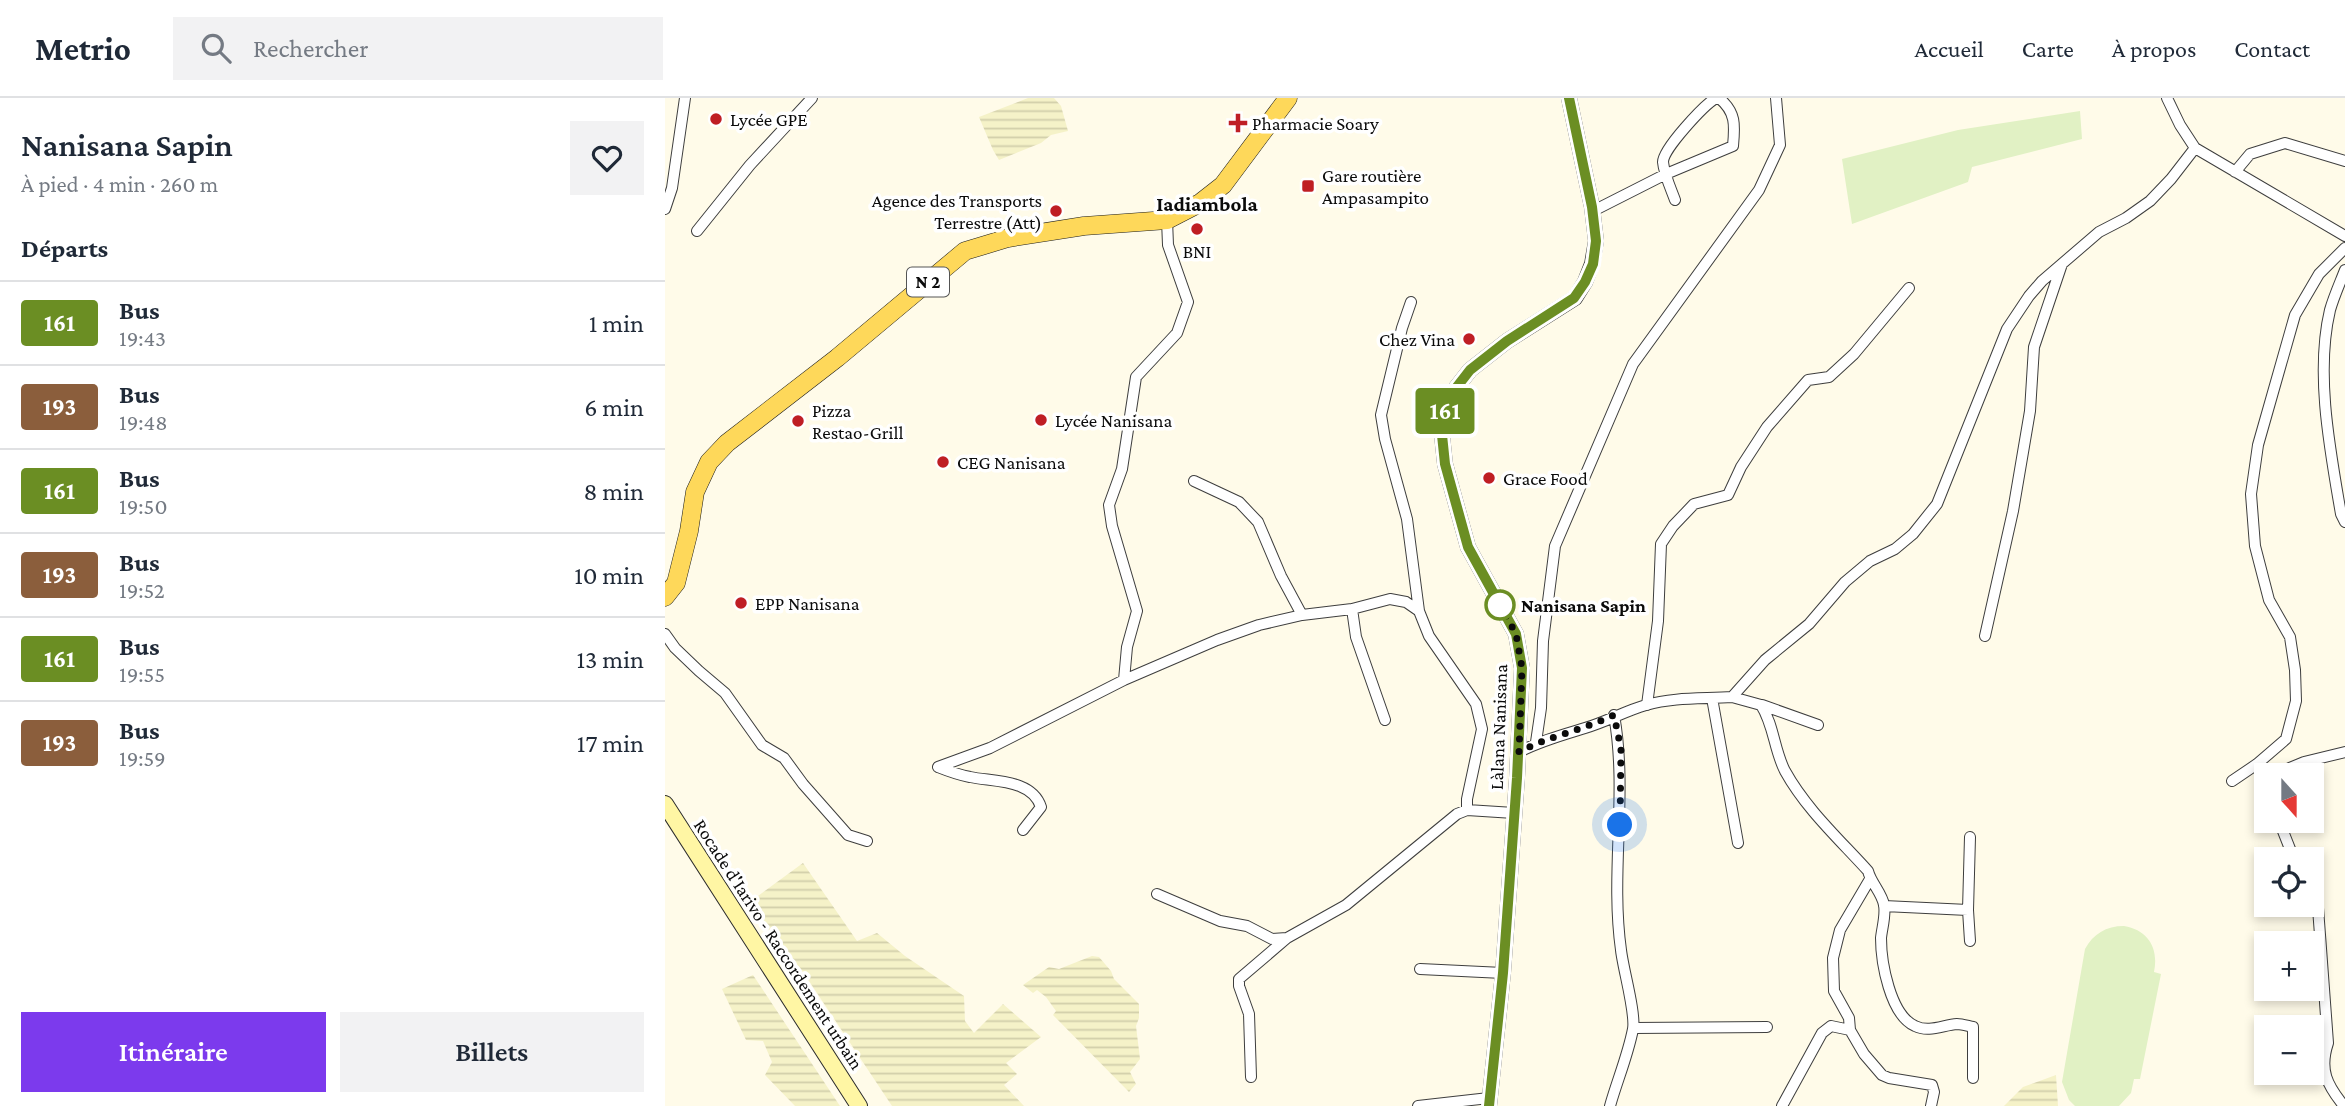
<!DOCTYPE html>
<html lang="fr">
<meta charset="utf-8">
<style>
body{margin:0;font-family:"Crimson Pro",serif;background:#f2f2f3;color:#1f2937;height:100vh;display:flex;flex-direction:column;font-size:26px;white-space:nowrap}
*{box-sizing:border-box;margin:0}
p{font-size:23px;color:#747a83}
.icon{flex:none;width:38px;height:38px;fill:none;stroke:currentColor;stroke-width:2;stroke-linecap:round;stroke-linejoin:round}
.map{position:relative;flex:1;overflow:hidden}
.sheet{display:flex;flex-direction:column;background:#fff;width:665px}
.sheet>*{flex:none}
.badge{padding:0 14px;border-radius:5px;font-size:24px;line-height:46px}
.needle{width:46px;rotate:159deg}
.controls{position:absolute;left:1589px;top:665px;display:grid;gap:14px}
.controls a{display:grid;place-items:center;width:70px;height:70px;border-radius:0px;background:#fff;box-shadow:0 4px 10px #0003;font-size:35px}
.you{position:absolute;width:35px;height:35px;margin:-18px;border:5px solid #fff;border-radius:50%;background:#1a73e8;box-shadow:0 0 0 10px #1a73e833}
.map>.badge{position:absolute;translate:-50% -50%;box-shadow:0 0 0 4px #fff}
h2{padding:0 21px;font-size:26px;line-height:63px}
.round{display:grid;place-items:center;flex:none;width:74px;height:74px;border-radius:0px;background:#f2f2f3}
.headline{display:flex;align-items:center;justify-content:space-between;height:119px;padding:0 21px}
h1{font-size:33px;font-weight:600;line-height:52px}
.action{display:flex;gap:14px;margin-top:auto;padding:14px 21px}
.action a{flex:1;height:80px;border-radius:0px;background:#7c3aed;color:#fff;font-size:28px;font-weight:600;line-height:80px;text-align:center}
.action a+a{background:#f2f2f3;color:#1f2937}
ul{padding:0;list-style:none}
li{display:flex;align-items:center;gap:21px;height:84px;padding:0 21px;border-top:2px solid #e0e1e3}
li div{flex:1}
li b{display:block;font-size:26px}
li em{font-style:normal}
li .badge{min-width:77px;font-weight:700;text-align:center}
header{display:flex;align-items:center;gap:42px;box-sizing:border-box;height:98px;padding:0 35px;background:#fff;border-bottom:2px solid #e0e1e3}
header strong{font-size:33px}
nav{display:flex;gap:38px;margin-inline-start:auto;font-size:24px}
.search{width:490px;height:63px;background:#f2f2f3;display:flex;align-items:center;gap:18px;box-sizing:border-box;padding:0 24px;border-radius:0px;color:#747a83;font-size:26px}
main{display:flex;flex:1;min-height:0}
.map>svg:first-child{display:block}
</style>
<header>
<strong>Metrio</strong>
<div class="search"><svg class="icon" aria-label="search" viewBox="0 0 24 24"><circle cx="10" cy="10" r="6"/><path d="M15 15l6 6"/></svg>Rechercher</div>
<nav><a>Accueil</a><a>Carte</a><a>À propos</a><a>Contact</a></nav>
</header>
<main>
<section class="sheet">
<div class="headline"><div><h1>Nanisana Sapin</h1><p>À pied · 4 min · 260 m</p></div><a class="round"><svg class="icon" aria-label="heart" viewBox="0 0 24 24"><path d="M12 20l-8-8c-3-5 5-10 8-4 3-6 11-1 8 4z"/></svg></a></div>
<h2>Départs</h2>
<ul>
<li><span class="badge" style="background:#6b8e23;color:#fff">161</span><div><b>Bus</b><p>19:43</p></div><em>1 min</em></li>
<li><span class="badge" style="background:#8b5e3c;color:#fff">193</span><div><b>Bus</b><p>19:48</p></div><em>6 min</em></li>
<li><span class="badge" style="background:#6b8e23;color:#fff">161</span><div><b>Bus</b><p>19:50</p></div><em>8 min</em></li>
<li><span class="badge" style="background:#8b5e3c;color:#fff">193</span><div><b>Bus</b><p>19:52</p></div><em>10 min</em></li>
<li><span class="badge" style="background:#6b8e23;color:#fff">161</span><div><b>Bus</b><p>19:55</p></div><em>13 min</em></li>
<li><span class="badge" style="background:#8b5e3c;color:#fff">193</span><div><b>Bus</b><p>19:59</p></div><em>17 min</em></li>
</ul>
<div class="action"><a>Itinéraire</a><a>Billets</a></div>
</section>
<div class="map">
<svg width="1680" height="1008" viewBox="0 0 1680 1008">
<defs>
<pattern id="farmland-rules" width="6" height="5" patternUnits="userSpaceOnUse" patternTransform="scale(1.75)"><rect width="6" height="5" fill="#f5f2c8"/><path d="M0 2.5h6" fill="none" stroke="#d1ceaa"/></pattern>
</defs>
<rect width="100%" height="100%" fill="#fffbe9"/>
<path fill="url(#farmland-rules)" d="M363,0h26l7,8 7,25 -17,4 -10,8 -42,17 -6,-10 -14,-33z
M138,765l54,78 20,-8 28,23 59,40 1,25 9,12 29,-29 38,33 -35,26 11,11 -13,11 20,21h-132l-91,-137 -44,-52 1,-21z
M427,858l7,1 12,14 3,8 25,25v14l-3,8 4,33 -10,13 6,12 -7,8 -76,-77 3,-4 -10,-14 -9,-7 -4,3 -10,-8 26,-18 10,2z
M88,877l87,131h-45l-30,-31 7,-13 -9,-21 -17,-1 -24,-51z
M1391,977l2,31h-54l19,-19z"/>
<path fill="#e1f1c4" d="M1415,13l2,28 -110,28 -4,15 -116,42 -10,-65 116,-29z
M1459,828c24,4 35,22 30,46l7,2 -21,105h-6l-3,14 -12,13h-44l-6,-6 -7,-18 23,-133c8,-15 21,-23 39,-23z"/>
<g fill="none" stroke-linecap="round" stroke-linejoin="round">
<defs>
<path id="minor" d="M1530,50l150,88
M1570,74l15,-18 35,-11 60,18
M1010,102c-4,-11 -11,-26 -12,-38 0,-13 41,-57 53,-64
M0,111l7,-21 13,-90
M928,113l73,-37 67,-28c2,-21 3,-34 -14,-48
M32,133l53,-66 62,-67
M1680,172c-5,13 -11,26 -15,40 -15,63 0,140 11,204l4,8
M746,204l-9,26 -21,87 4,24 22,80 12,92
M529,383l45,21 19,20 23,54 21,39
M687,511l4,28 29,83
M0,536l10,14 24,23 26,22 37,52 22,13 19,26 45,51 19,6
M1320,538l28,-125 17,-100 4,-64 28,-83
M459,582l3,-33 10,-36 -25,-85 -3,-21 13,-36 14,-92 41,-44 11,-31 -20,-57 -1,-25
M1067,599l29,8c13,20 13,45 24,66 21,38 54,68 83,100 3,12 14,22 16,34 2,10 -2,23 -3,33 0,24 9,77 34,88 14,7 28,-1 42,-2 5,0 11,2 16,3v51
M1047,600l26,145
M982,607l11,-84 3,-77 12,-18 21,-22 34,-9 13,-28 26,-40 41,-47 21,-3 25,-23 55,-66
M1097,607l56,20
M871,644l5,-34 2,-67 12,-95 78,-182 126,-174 21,-45 -4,-47
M854,654c21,-11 43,-17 66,-24 21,-6 40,-17 61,-23 28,-8 57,-6 86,-8l33,-37 44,-36 36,-42 25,-21 25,-12 18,-15 24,-30 70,-175 22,-33 13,-15 57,-49 27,-14 24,-17 21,-22 24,-31 -15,-23 -13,-27
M273,669l52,-19 134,-68 93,-40 42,-15 43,-10 50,-6 38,-10 16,3 13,9 10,25 47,68 6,25 -15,70v11
M273,669c10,4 21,8 32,10 24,5 62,2 71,30l-18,23
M1608,677l31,-13 41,-10
M1567,683l25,-17 29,-25 10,-38 -1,-31 -5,-33 -21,-37 -14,-54 -4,-52 7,-49 37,-130 24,-41 26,-26
M1614,723l15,38
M1647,774l4,9 12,162c-9,27 -1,42 16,63
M1205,781l-30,51 -7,28 1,33 15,27 1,12 14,24 18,21 7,3 43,7 2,7 -3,14
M492,796l63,27 27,5 25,13 15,-1 59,-33 111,-91 10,-4 47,3
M1219,808l84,4
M1305,843l-2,-31 2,-73
M755,871l83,4
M969,930l133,-1
M586,979l-2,-63 -10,-28v-7l48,-41
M753,1008l71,-8
M945,1008c7,-25 18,-51 23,-77 3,-16 -10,-60 -12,-79 -11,-78 7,-157 -7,-235
M1117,1008l40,-73 9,-7 19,4"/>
<path id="tertiary" d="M824,1008l14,-133 14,-195 5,-110 -6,-34 -48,-87 -23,-83 -3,-29 2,-21 12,-26 14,-18 37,-29 68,-43 10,-16 7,-18 4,-23 -4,-34 -23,-109"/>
<path id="secondary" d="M0,706l194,302"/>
<path id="primary" d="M0,499l11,-14 13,-52 6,-39 14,-30 18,-19 110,-85 128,-107 43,-13 76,-12 83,-6 33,-17 23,-18 65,-87"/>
</defs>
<use href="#minor" stroke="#3e3e3e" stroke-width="12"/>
<use href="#tertiary" stroke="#3e3e3e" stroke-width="16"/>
<use href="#secondary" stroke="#2d2d2d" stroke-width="18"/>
<use href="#primary" stroke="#1c1c1c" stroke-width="19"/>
<use href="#minor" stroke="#fff" stroke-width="10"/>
<use href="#tertiary" stroke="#fff" stroke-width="14"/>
<use href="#secondary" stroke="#fff6a4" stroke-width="16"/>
<use href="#primary" stroke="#fed85a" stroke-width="18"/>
</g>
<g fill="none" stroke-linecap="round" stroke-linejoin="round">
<defs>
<path id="line" d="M824,1008l14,-133 14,-195 5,-110 -6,-34 -48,-87 -23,-83 -3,-29 2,-21 12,-26 14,-18 37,-29 67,-43 11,-16 8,-18 3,-23 -4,-34 -23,-109"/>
</defs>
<use href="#line" stroke="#fff" stroke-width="16"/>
<use href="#line" stroke="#6b8e23" stroke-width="10"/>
<path stroke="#0b0b0b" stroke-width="7" stroke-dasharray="0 12.6" d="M835,507l16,29 6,34 -3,84c30,-16 64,-22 95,-37l7,34 -1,76"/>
</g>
<g fill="#bf1e24" stroke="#fff" stroke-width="2.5">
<circle cx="51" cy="21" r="7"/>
<path d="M569.5 14.5h7v7h7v7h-7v7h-7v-7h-7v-7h7z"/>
<rect x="636" y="81" width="14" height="14" rx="3.5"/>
<circle cx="391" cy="113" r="7"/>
<circle cx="532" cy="131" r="7"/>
<circle cx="804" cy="241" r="7"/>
<circle cx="376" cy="322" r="7"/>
<circle cx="133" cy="323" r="7"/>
<circle cx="278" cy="364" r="7"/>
<circle cx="824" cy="380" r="7"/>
<circle cx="76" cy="505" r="7"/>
</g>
<circle fill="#fff" stroke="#6b8e23" stroke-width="3.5" cx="835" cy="507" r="14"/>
<g text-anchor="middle" stroke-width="7" stroke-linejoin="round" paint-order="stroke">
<rect fill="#fff" stroke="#545454" stroke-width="2" x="242" y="169.5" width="42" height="29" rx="5"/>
<g font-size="18" font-weight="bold" fill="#0b0b0b">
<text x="263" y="190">N 2</text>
</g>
<g font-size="19" fill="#0b0b0b" stroke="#fff" text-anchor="start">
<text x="65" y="28">Lycée GPE</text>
<text x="587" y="32">Pharmacie Soary</text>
<text x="657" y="84">Gare routière<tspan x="657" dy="22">Ampasampito</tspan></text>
<text x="377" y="109" text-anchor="end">Agence des Transports<tspan x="377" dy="22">Terrestre (Att)</tspan></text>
<text x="532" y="160" text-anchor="middle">BNI</text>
<text x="790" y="248" text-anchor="end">Chez Vina</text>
<text x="147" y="319">Pizza<tspan x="147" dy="22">Restao-Grill</tspan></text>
<text x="390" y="329">Lycée Nanisana</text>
<text x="292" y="371">CEG Nanisana</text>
<text x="838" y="387">Grace Food</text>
<text x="90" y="512">EPP Nanisana</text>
</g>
<g font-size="19" font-weight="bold" fill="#0b0b0b" stroke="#fff" text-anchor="start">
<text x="856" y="514">Nanisana Sapin</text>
</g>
<g font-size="19" fill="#0b0b0b" stroke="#fff">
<text transform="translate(833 629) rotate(-88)" y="7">Làlana Nanisana</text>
<text transform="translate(114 846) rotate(57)" y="7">Rocade d'Iarivo - Raccordement urbain</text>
</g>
<g font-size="21" font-weight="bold" fill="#0b0b0b" stroke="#fff">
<text x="542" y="113">Iadiambola</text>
</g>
</g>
</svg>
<div class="controls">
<a><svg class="needle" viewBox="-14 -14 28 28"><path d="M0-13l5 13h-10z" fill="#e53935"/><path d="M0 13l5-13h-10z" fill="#747a83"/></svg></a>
<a><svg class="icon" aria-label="locate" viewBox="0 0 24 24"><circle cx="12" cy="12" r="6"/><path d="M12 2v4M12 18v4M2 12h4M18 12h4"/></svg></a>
<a>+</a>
<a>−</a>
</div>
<div class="you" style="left:955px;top:727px"></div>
<b class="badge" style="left:780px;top:313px;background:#6b8e23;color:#fff">161</b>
</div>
</main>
